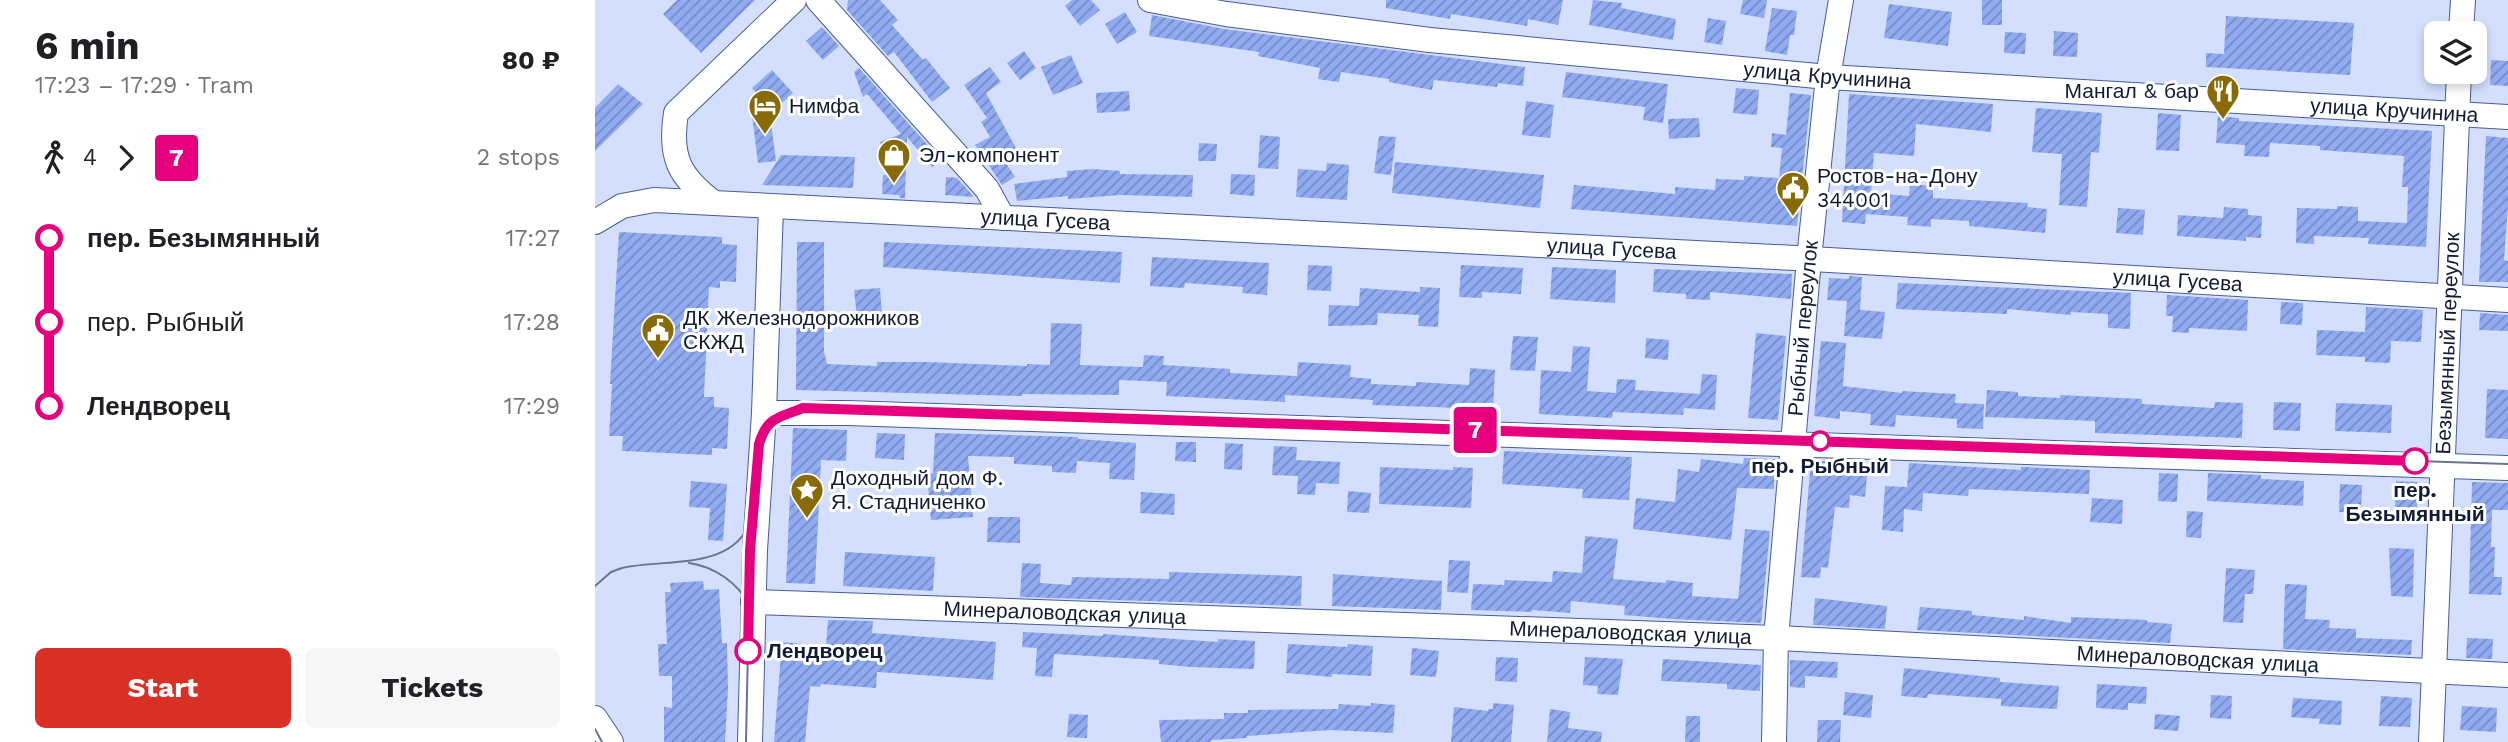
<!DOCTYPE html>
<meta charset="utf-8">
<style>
body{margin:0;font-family:"Work Sans",sans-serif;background:#f6f6f6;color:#202124;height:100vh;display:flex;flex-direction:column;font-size:26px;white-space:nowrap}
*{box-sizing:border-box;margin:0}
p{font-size:23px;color:#757577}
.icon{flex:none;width:38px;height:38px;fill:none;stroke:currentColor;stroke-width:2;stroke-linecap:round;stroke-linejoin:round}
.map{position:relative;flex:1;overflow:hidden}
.sheet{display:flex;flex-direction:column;background:#fff;width:595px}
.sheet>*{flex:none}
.badge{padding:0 14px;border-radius:5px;font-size:24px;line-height:46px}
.buttons{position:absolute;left:1829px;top:21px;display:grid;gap:14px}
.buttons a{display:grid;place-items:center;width:63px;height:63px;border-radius:10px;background:#fff;box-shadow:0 4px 10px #0003;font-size:35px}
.map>.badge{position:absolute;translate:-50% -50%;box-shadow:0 0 0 4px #fff}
.legs{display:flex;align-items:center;gap:10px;height:77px;padding:0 35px;font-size:23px}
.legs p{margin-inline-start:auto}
.headline{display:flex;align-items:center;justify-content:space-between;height:119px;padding:0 35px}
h1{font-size:38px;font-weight:700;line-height:52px}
.action{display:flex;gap:14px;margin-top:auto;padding:14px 35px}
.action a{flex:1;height:80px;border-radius:10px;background:#d93025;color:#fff;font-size:28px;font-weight:700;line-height:80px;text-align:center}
.action a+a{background:#f6f6f6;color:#202124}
ul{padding:0 35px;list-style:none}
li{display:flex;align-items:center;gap:24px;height:84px;font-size:26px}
li i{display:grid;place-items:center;width:10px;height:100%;margin:0 9px;background:currentColor}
li i::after{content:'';width:18px;height:18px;margin:-9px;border:5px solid;border-radius:50%;background:#fff}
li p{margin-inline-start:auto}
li:first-child i{background:linear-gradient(#0000 50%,currentColor 0)}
li:last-child i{background:linear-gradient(currentColor 50%,#0000 0)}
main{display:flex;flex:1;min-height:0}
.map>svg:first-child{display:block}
</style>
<main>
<section class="sheet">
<div class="headline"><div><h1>6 min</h1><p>17:23 – 17:29 · Tram</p></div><b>80 ₽</b></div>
<div class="legs"><svg class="icon" aria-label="walk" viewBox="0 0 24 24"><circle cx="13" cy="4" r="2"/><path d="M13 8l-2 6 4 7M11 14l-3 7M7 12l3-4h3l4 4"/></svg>4<svg class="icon" aria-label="forward" viewBox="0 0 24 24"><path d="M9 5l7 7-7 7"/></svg><b class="badge" style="background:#e6007e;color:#fff">7</b><p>2 stops</p></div>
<ul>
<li><i style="color:#e6007e"></i><b>пер. Безымянный</b><p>17:27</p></li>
<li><i style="color:#e6007e"></i><span>пер. Рыбный</span><p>17:28</p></li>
<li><i style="color:#e6007e"></i><b>Лендворец</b><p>17:29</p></li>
</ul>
<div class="action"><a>Start</a><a>Tickets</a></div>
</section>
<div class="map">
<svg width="1913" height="742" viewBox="0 0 1913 742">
<defs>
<pattern id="building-hatch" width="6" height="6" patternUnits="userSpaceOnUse" patternTransform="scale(1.75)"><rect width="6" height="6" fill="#91abf2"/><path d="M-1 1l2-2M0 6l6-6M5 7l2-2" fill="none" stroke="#758ac5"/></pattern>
</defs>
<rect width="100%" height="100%" fill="#d3dffd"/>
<path fill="url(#building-hatch)" d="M82,0h78l-54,53 -38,-39z
M253,0h32l18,20 -6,5 31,35 3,-2 24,30 -18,14 -38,-50 -6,4 -41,-46z
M477,0h19l9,10 -20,16 -15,-20z
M791,0h177l-5,25 -30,-6 -1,7 -76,-12 -1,5 -64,-11z
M998,0l29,3 -1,5 55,11 -3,21 -84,-15z
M1148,0h24l-3,18 -24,-4z
M1387,0h20v25h-20z
M1294,4l63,8 -4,34 -64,-8z
M1177,8l25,3 -3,24h-4l-3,20 -22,-4z
M530,12l12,20 -20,12 -12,-20z
M557,15l72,14 301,38 -2,19 -25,-3 -1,4 -63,-7 -2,10 -43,-8v-3l-48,-7 -2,10 -21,-3 2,-11 -62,-12 1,-4 -110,-16z
M1631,16l128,7 -4,52 -144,-8v-14l18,1z
M1113,18l18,3 -4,24 -18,-3z
M227,27l17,19 -16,14 -17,-19z
M1459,31l24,2 -1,24 -24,-1z
M1410,32l21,1 -1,21 -21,-1z
M429,51l12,17 -16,12 -13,-17z
M476,55l12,28 -30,12 -12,-28z
M1896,60l17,1v25l-18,-1z
M395,67l11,15 -15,11 32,59 -14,8 11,17 -13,8 -27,-40 15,-8 -9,-15 6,-4 -23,-33z
M264,68l82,92 -9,7 -25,-30 -2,61h-5l-1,-3 -17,-1 1,-19h9l-12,-33 21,-8 -34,-40 -4,3 -9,-25z
M177,70l21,23 -20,18 -4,-4 7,54 -18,2 -7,-56 16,-2 -15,-17z
M971,72l102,12 -5,39 -20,-3 2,-13 -83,-10z
M23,84l25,20 -48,47v-43z
M1141,88l23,2 -2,25 -24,-2z
M534,91l1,20 -33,2 -1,-20z
M1195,93l21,2 -14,131 -226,-17 3,-24 101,9v-7l40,3 1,-11 28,1v-4l35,2 3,-30 -11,-1 1,-14 14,2z
M1254,94l144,10 -2,28 -75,-8 -2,32 -40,-3 -3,40 38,3 1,-12 23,2v12l95,5 -1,4 20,2 -2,24 -76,-7v-5l-38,-2v8l-24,-2 1,-8 -42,-3 -1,10 -23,-2z
M931,101l28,4 -4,33 -28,-3z
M1441,108l66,5 -3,40 -8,-1 -4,55 -28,-2 3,-51 -30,-2z
M1563,113l23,2 -2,36 -23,-1z
M1623,116l21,2v3l193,10 -6,116 -58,-3 1,-6 -55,-2v8l-18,-1 1,-35 40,1v-3l21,1v14l49,2 1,-36h-6l2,-31 -84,-6v-4l-50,-3 -1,14 -25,-1 1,-11 -29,-2z
M1104,118l1,19 -31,2 -1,-20z
M665,135l20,2 -2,32 -20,-1z
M784,136l17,1 -5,38 -17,-2z
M1891,136l22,2v68l-4,54 4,1v21h-29z
M604,143l18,1 -1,17h-18z
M186,155l74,2 -2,31 -91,-3z
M800,162l149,13 -4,33 -148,-15z
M732,163l22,2 -2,35 -51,-3 2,-28 28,2z
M497,169l28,2v3l73,1 -1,22 -71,-2 -53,4v-3l-51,5 -3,-17 53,-7v-6z
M636,174l24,1 -1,21 -24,-2z
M351,177l11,1 17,19 -29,-2z
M1629,207l24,2v6l14,1 -1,22 -15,-1v4l-69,-5 1,-21 45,3z
M1523,208l27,2 -2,25 -27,-2z
M24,232l103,5v7l15,1 -1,37 -16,-1v7l-11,-1 -5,110h10v10l15,1 -2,41 -15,-1v7l-90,-4 1,-15h-14l3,-52h-2z
M202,242h27v110l3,12 50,2v-4h50l100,4v-2l23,1 1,-42 31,1 -2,41 63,2 1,-12 20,1 -1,9 67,4v4l67,3 1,-14 53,3 -1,12 21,2v5l45,2v-4l53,3 1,-17 25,2 -2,39 -121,-4 1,-5 -88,-5v7l-119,-6 1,-14 -48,-2v15l-97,-1v2l-226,-6z
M289,242l238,10 -2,31 -237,-16z
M557,257l117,6 -2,32 -25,-2 1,-6 -58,-4 -1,5 -34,-2z
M713,265l24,1 -1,25 -24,-1z
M866,265l62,3 -2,26 -39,-2v6l-23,-1z
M957,267l64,3 -1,33 -65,-4z
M1059,269l138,5 -1,25 -81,-7v8l-24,-1v-5l-33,-2z
M1254,276l13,1 -2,33 25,2 -3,27 -38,-3 3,-35 -20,-1 2,-22 20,1z
M1303,283l233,10 -1,36 -22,-1v-14l-37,-2v3l-64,-6v5l-111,-5z
M825,287l20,1 -2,39 -20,-1 1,-11 -41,-2 -1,12 -49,1 1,-21 30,1 1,-18 60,4z
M285,288l2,27 -25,2 -3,-27z
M1572,295l81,5 -1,31 -58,-3v5l-17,-1 1,-16h-7z
M1686,302l22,1 -1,22 -22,-1z
M1771,307l57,3 -2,32 -30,-1 -1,22 -25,-1v-5l-49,-2 1,-25 48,2z
M1885,313l28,2v16l-29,-1z
M1161,333l30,3 -8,84 -30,-2z
M918,336l25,1 -3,34 -25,-1z
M1051,338l23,2 -1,20 -23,-2z
M1226,341l25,2 -3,43 59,7v-2l54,3 -1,9 29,1 -1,25 -26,-1v-9l-29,-2 -32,-2 -1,12 -25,-2 1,-11 -31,-3v8l-26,-3z
M978,346l17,1 -3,44 29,2 1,-14 19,1 -1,10 65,4 2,-20 15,1 -2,35 -31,-2 -1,7 -70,-3 -1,6 -73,-4 2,-44 30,2z
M1892,389l21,1v49l-23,-1z
M1392,390l31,2v4l42,2v-3l82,4v5l72,4 1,-6 28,1 -1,35 -147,-5v-12l-110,-4z
M1679,402l27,1 -1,28 -27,-1z
M1741,403l56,2 -1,28 -56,-2z
M198,428l54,2 -1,31 -25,-1 -6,124 -29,-1z
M282,433l28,1 -1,26 -29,-2z
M340,433l143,4v2l58,4 -2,37 -25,-1 1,-16 -33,-2 -1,12 -24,-1v-6l-38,-2v-7l-46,-1 5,61 -42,3 -4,-46 6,-1z
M581,442h20v20l-21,-1z
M630,443l18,1 -1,26 -18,-1z
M679,446l23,1 -1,13 44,2 -1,22 -23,-1 -1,12 -18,-1 1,-18 -26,-1z
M909,451l128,6 -3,43 -47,-2 1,-9 -81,-5z
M1149,458l31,1 -1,30 -37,-1 -6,52 -98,-11 3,-31 39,4 3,-33 21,3 2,-13 42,5z
M1216,460l57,5 -3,32 -15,-2 -1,13 -14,-1 -7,61 -7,-1 -1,11 -19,-1z
M1314,463l112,7v-3l69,3 -1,24 -120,-5 -1,7 -45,-3 -1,18 -18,-2 -1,23 -21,-2 3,-44 22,1z
M785,467l73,3v-3l20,1 -2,40 -92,-4z
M1564,473l19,1 -1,28 -19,-1z
M1613,473l53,2v4l43,2 -1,25 -96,-5z
M96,481l36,3 -4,57 -15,-1 2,-32 -21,-1z
M1801,481l22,1 -1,26 -22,-1z
M1877,482l36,1v27h-16l-1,37h4l-1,30h8l-1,18 -32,-1z
M1745,484l22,1 -1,27h-22z
M753,491l23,2 -2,20 -22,-1z
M546,492l34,2 -1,21 -34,-2z
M1497,498l31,2 -1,24 -32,-2z
M1592,511l16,1 -2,26 -15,-1z
M393,517h32v26l-33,-1z
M1150,529l25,2 -9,92 -89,-4 -48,-4 1,-9 -54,-5 -1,12 -38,-3v2l-61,-2 2,-26 31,1 1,-5 47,2 1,-11 29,2 3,-37 33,3 -5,40 53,4v-3l27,3 -1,13 46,3z
M1794,548l25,1 -1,48 -22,-1z
M250,552l90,5 -2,34 -90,-5z
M854,560l21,1 -2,32 -21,-1z
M427,563l19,1 -1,19 31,2 1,-8 97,2v-7l133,4 -1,30 -281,-9z
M1631,568l29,2 -2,24h-8l-2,29 -20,-1z
M738,574l109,7 -1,29 -109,-4z
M108,581l1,9 15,-1 3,54h5l1,46 -3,53h-61v-35l8,1v-32h-13l-1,-32h9l-2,-52h6l-1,-9z
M1690,584l22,1 -2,34 25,1 -1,8 27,1v9l56,2 -1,15 -128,-6z
M1220,598l72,8 -2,23 -72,-4z
M1325,607l52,4v4l52,5v-4l47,7v-6l76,3v2l25,2 -2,19 -253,-13z
M233,620l45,1 -1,12 124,9 -3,38 -116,-8 -1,16 -55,-4 -1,3 -10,-1 -5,56h-31l8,-100 44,4z
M428,632l80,4v-2l115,8v-3l37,2 -1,28 -64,-2 -31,-3v-4l-105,-6 -2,23 -17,-1 2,-28 -15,-1z
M1872,638l26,1 -1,20 -26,-1z
M693,644l59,3 1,-3 25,2 -2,30 -39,-2v3l-46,-4z
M817,648l27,3 -3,26 -26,-2z
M901,657l22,1 -1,24 -22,-1z
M990,657l38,2 -5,36 -21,-1 1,-8 -15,-1z
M1068,659l98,6 -1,26 -33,-2v-5l-66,-3z
M1195,660l48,2 -1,16 -32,-2v12l-15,-1z
M1309,668l96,10v4l59,4 -2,23 -56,-3v-7l-73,-5 -1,4 -26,-2z
M1502,684l50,3 -1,17 -18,-1v7l-32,-2z
M1250,692l28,3 -2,23 -28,-3z
M1616,695l21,1 -1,23 -21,-1z
M1786,696l31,2 -2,29 -31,-1z
M1698,698l49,3 -1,24 -22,-1 1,-5 -29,-2z
M776,703l24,2 -2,28 -63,-3 -83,6v2l-36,2v2h-50l-2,-22 65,-1v-6h24v-3l90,-1 1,-5 32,2z
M898,703l21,2 -3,37h-60l3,-35 34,4v-2h5z
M1867,706l35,2 -1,24 -36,-2z
M955,709l20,3 -2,16 34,4 -1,10h-54z
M474,714l19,1 -1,23 -20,-1z
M1560,714l25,2 -2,15 -24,-2z
M1091,716h14v26h-15z
M1223,720h23l-1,22h-23z"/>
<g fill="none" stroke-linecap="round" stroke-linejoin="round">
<defs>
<g id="minor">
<path id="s1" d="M199,0l-118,113c-7,44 3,64 38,90l1081,55 713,42"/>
<path d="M223,0l169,189 16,29"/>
<path id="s2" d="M555,0l76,14 204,26 398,37 680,40"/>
<path d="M1866,33l2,-33"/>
<path d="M0,222l27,-16 32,-6 60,3"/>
<path d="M169,413h83l1661,55"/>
<path id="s3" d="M158,602l1023,36 732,37"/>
<path d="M0,718l16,24"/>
<path d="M155,742l5,-192 9,-137 7,-206"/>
<path id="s4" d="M1179,742l2,-104 33,-379 19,-182 13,-77"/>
<path id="s5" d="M1836,742l28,-670"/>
</g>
</defs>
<use href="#minor" stroke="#475c9c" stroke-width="26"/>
<use href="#minor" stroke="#fff" stroke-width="24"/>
<path stroke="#69748f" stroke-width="2" d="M94,563c27,4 48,20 61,42
M0,586l16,-14 11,-4c43,-10 111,4 129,-48
M0,729l7,13
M151,742l4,-192 9,-106c8,-27 19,-26 44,-36l1705,56"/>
</g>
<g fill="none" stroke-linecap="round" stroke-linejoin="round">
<defs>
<path id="line-1" d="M153,651l2,-101 9,-106c8,-27 19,-26 44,-36l1612,53"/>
</defs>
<use href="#line-1" stroke="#fff" stroke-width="16"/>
<use href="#line-1" stroke="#e6007e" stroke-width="10"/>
</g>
<defs>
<symbol id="restaurant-pin" viewBox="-11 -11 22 30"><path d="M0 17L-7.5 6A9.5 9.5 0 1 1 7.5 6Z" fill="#886a07" stroke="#fff"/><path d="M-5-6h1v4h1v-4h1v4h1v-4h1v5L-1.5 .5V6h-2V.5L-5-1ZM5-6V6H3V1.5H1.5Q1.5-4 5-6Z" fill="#fff"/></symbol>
<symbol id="hotel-pin" viewBox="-11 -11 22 30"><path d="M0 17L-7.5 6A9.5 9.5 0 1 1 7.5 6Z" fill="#886a07" stroke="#fff"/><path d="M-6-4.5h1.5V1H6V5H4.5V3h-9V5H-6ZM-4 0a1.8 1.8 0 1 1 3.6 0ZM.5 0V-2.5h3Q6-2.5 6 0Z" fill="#fff"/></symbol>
<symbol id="shop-pin" viewBox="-11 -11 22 30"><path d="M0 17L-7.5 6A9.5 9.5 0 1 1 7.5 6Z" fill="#886a07" stroke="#fff"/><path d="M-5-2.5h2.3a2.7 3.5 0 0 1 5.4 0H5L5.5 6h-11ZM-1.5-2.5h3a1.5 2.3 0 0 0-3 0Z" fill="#fff"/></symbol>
<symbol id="civic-pin" viewBox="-11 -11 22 30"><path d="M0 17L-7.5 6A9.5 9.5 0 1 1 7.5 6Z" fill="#886a07" stroke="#fff"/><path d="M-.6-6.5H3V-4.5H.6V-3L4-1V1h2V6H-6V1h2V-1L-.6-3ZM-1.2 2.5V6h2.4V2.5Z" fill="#fff"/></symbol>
<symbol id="sight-pin" viewBox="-11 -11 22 30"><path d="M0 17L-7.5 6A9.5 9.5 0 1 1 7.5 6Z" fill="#886a07" stroke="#fff"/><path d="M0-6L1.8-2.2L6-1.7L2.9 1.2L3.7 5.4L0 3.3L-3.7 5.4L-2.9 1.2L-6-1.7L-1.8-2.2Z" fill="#fff"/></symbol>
</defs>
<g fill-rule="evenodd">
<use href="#restaurant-pin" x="1609" y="72" width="38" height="52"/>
<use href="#hotel-pin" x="151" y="87" width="38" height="52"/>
<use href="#shop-pin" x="280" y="136" width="38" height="52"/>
<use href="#civic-pin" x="1179" y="169" width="38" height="52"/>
<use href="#civic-pin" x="44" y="311" width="38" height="52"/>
<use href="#sight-pin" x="193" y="471" width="38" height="52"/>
</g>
<g fill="#fff" stroke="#e6007e" stroke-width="3.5">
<circle cx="1225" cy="441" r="9"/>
<circle cx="1820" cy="461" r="12"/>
<circle cx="153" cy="651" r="12"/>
</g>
<g text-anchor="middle" stroke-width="6" stroke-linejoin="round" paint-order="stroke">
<g font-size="21" fill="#121b35" stroke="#fff">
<text dy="7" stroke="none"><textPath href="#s2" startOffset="682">улица Кручинина</textPath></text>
<text dy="7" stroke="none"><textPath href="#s2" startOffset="1250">улица Кручинина</textPath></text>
<text dy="7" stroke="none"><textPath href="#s1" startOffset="600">улица Гусева</textPath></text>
<text dy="7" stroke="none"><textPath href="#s1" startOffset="1167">улица Гусева</textPath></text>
<text dy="7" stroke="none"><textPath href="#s1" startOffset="1734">улица Гусева</textPath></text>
<text dy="7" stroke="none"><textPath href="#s4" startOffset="415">Рыбный переулок</textPath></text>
<text dy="7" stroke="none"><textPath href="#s5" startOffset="399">Безымянный переулок</textPath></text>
<text dy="7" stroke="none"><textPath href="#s3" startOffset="312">Минераловодская улица</textPath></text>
<text dy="7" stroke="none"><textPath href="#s3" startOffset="878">Минераловодская улица</textPath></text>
<text dy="7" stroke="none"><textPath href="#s3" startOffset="1446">Минераловодская улица</textPath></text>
</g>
<g font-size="21" fill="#121b35" stroke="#fff" text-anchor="start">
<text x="1604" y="98" text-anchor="end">Мангал &amp; бар</text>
<text x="194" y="113">Нимфа</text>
<text x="324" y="162">Эл-компонент</text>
<text x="1222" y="183">Ростов-на-Дону<tspan x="1222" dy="24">344001</tspan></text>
<text x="88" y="325">ДК Железнодорожников<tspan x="88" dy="24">СКЖД</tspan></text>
<text x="236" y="485">Доходный дом Ф.<tspan x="236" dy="24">Я. Стадниченко</tspan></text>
</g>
<g font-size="21" font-weight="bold" fill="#121b35" stroke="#fff">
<text x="1225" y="473">пер. Рыбный</text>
<text x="1820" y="497">пер.<tspan x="1820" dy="24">Безымянный</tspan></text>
<text x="172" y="658" text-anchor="start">Лендворец</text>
</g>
</g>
</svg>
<div class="buttons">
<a><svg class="icon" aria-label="layers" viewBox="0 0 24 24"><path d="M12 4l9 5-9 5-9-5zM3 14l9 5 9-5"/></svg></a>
</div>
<b class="badge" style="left:880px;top:430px;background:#e6007e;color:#fff">7</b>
</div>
</main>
